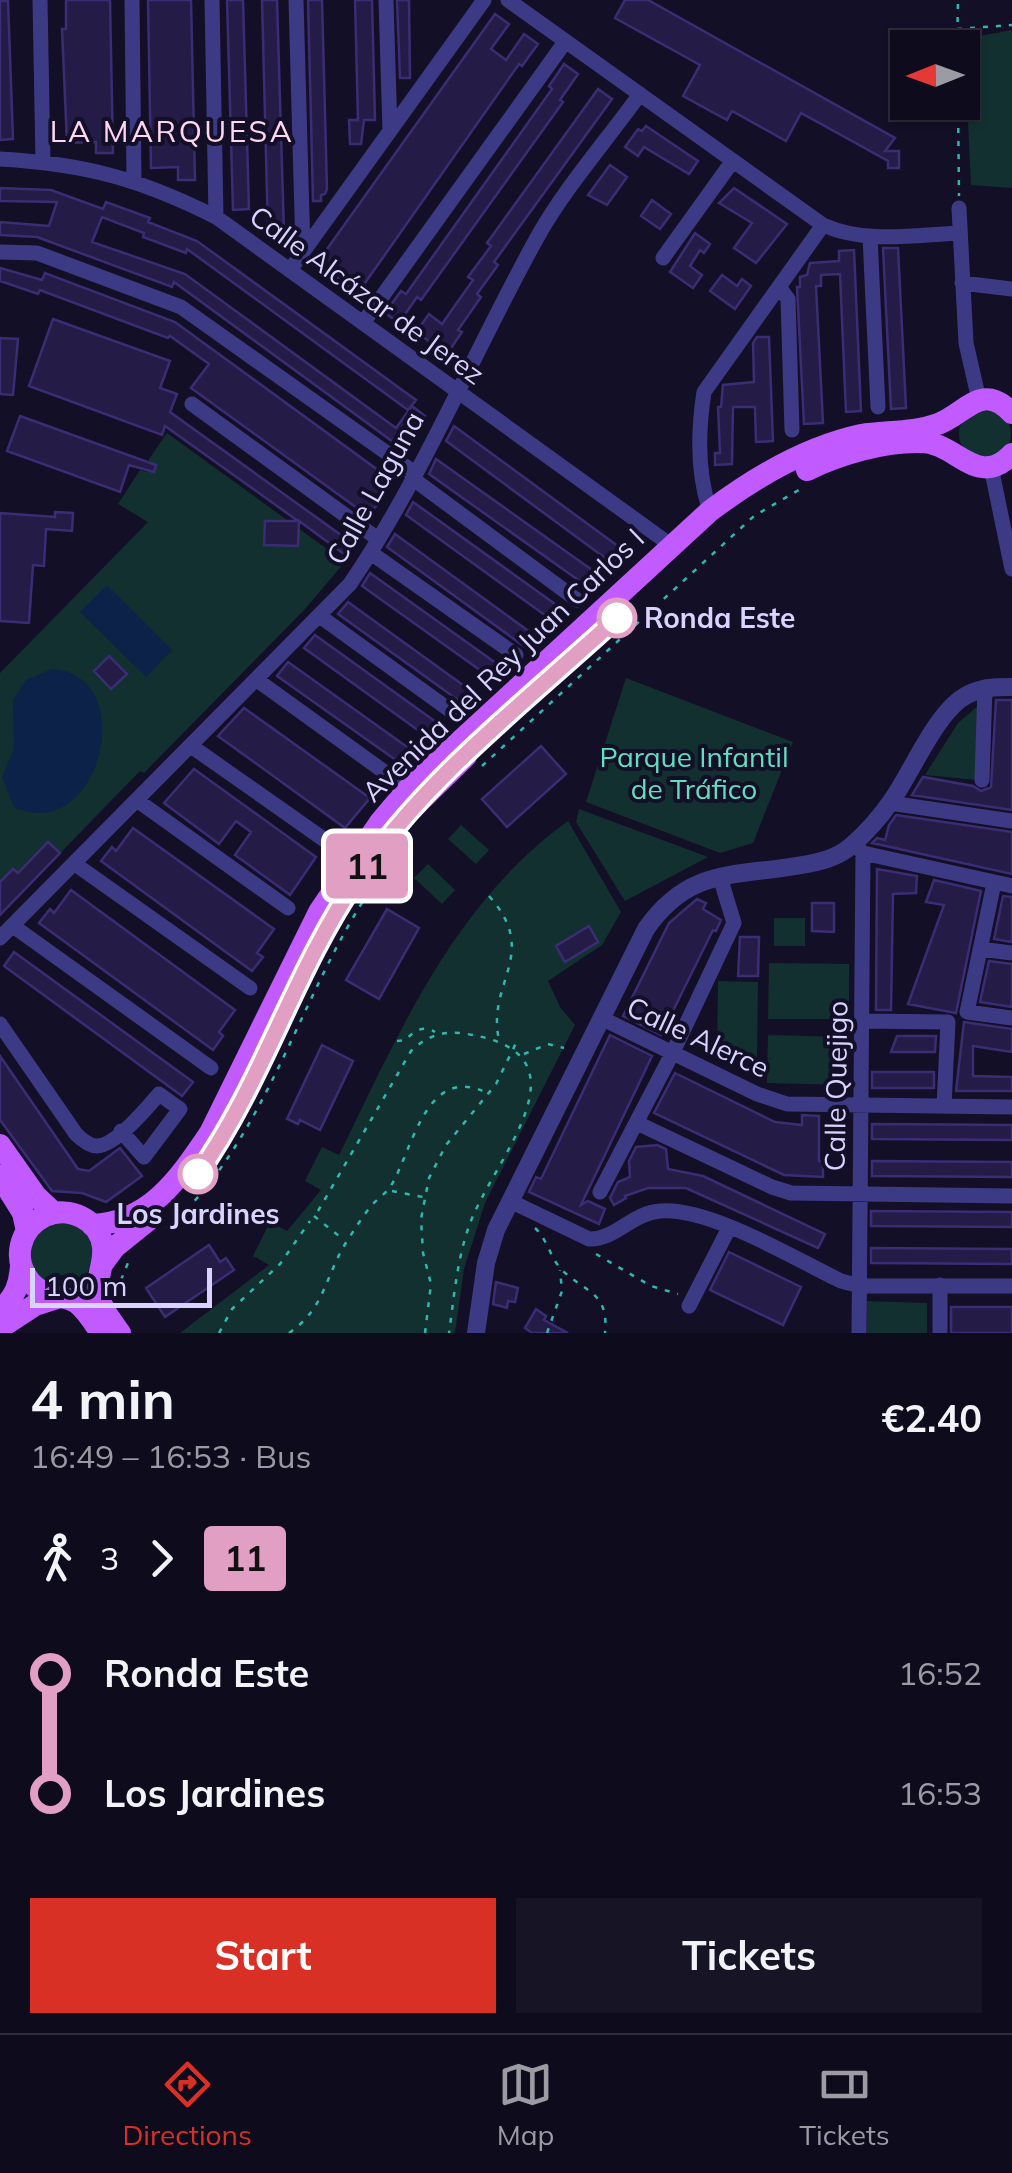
<!DOCTYPE html>
<meta charset="utf-8">
<style>
body{margin:0;font-family:Mulish,sans-serif;background:#171425;color:#f1f3f6;height:100vh;display:flex;flex-direction:column;font-size:38px;white-space:nowrap}
*{box-sizing:border-box;margin:0}
p{font-size:32px;color:#9b9ba3}
.icon{flex:none;width:55px;height:55px;fill:none;stroke:currentColor;stroke-width:2;stroke-linecap:round;stroke-linejoin:round}
.map{position:relative;height:1333px;overflow:hidden}
.details{display:flex;flex-direction:column;background:#0e0b1c;flex:1}
.details>*{flex:none}
.badge{padding:0 20px;border-radius:8px;font-size:35px;line-height:65px}
.needle{width:65px;rotate:269deg}
.controls{position:absolute;left:890px;top:30px;display:grid;gap:20px}
.controls a{display:grid;place-items:center;width:90px;height:90px;border-radius:0px;background:#0e0b1c;box-shadow:0 2px 8px #0004,0 0 0 2px #2e2b3b;font-size:50px}
.scale{position:absolute;left:30px;bottom:25px;width:182px;box-sizing:border-box;padding-left:10px;border:5px solid #d9d4ff;border-top:0;font-size:28px;line-height:35px;white-space:nowrap;color:#d9d4ff;-webkit-text-stroke:8px #130f26;paint-order:stroke}
.map>.badge{position:absolute;translate:-50% -50%;box-shadow:0 0 0 5px #fff}
.legs{display:flex;align-items:center;gap:15px;height:110px;padding:0 30px;font-size:32px}
.legs p{margin-inline-start:auto}
.head{display:flex;align-items:center;justify-content:space-between;height:170px;padding:0 30px}
h1{font-size:55px;font-weight:700;line-height:75px}
.cta{display:flex;gap:20px;margin-top:auto;padding:20px 30px}
.cta a{flex:1;height:115px;border-radius:0px;background:#d93025;color:#fff;font-size:40px;font-weight:700;line-height:115px;text-align:center}
.cta a+a{background:#171425;color:#f1f3f6}
ul{padding:0 30px;list-style:none}
li{display:flex;align-items:center;gap:35px;height:120px;font-size:38px}
li i{display:grid;place-items:center;width:15px;height:100%;margin:0 12px;background:currentColor}
li i::after{content:'';width:25px;height:25px;margin:-12px;border:8px solid;border-radius:50%;background:#0e0b1c}
li p{margin-inline-start:auto}
li:first-child i{background:linear-gradient(#0000 50%,currentColor 0)}
li:last-child i{background:linear-gradient(currentColor 50%,#0000 0)}
.dock{display:flex;justify-content:space-around;align-items:center;height:140px;border-top:2px solid #2e2b3b;background:#0e0b1c;font-size:28px;color:#9b9ba3}
.dock a{display:grid;justify-items:center;gap:5px}
.dock .on{color:#d93025}
.map>svg:first-child{display:block}
</style>
<div class="map">
<svg width="1012" height="1333" viewBox="0 0 1012 1333">
<rect width="100%" height="100%" fill="#130f26"/>
<path fill="#12302f" d="M1012,30v158l-41,-3 -7,-146z
M959 434a26 26 0 1 1 52 0a26 26 0 1 1-52 0Z
M167,433l178,129 -40,47 -161,164 -4,-2 -140,144v-242l148,-151 -30,-18 22,-34 7,2 2,-13z
M626,678l167,64 -40,101 -33,10 -134,-51z
M979,705l-2,75 -52,-5 33,-52z
M579,809l129,48 -83,44 -49,-79z
M568,821l53,91 -19,33 -54,36 12,26 15,18 -90,178 -21,66 -9,64h-275l89,-68 -16,-9 17,-34 17,9 34,-41 -16,-9 17,-34 17,8c60,-122 115,-252 229,-334z
M461,825l28,25 -13,14 -28,-25z
M428,864l27,26 -13,14 -28,-26z
M774,918h31v28h-31z
M769,963l80,1v55h-81z
M718,981l40,1 -1,77 -40,-1z
M768,1035l79,2 -1,48 -79,-2z
M29 1254a32 32 0 1 1 64 0a32 32 0 1 1-64 0Z
M867,1301l60,2v30h-60z"/>
<path fill="#0c2248" d="M107,585l65,65 -26,27 -66,-65z
M52,669c90,5 48,178 -38,138l-12,-30 12,-28 -1,-49 13,-20z"/>
<path fill="#241b47" stroke="#3b2d73" stroke-width="2.5" d="M66,0h44l3,153h-17v-11l-29,1 -5,-114h4z
M148,0h43l4,180h-17v-13l-27,1z
M227,0h16l6,209 -16,1z
M262,0h15l7,233h-16z
M308,0h14l5,189 -2,5 -4,1v6h-8z
M355,0h17l3,120h-11l-3,24h-11l-1,-24h9z
M397,0h12l1,78h-10z
M625,0h23l247,138 -10,13h14v17h-11v-7l-87,-48 -15,28 -54,-30 -5,9 -44,-24 17,-31 -85,-47z
M0,1h8l5,138 -13,1z
M495,14l14,10 -18,25 15,11 18,-26 14,10 -16,22 -3,-2 -161,229 -41,-30z
M564,64l14,10 -18,26 3,2 -142,198 -4,-3 -18,26 -14,-10 16,-22 5,3 146,-205 -3,-3z
M598,89l14,10 -118,163 4,3 -21,29 4,3 -23,33 4,2 -15,22 -31,-22 13,-18 13,10 31,-44 -5,-3 23,-31 -4,-3z
M646,126l52,35 -9,13 -45,-27 -6,9 -13,-9 13,-18 4,2z
M610,165l17,12 -20,28 -19,-10z
M0,188l51,2 52,19 3,-7 44,16 -2,4 49,19 219,159 -8,10 -221,-161 -1,4 -43,-16 1,-4 -42,-16 -10,25 93,32 211,154 16,-22 13,10 -25,31 -226,-165 -2,5 -135,-50 -37,-2v-13l49,4 8,-24 -57,-1z
M734,188l53,36 -31,39 -22,-15 18,-25 -33,-20z
M652,200l19,14 -11,15 -19,-13z
M695,233l15,11 -6,9 -4,-3 -10,16 12,9 -9,13 -23,-16z
M883,248h15l8,160 -15,1z
M854,250l7,161 -15,1 -6,-138 -19,1v11h-5l7,137 -19,1 -7,-137h3v-10l7,-2 3,-12 29,-2v-10z
M0,268l42,12 3,-7 130,49 207,151 -3,3 9,7 -14,20 3,2 -9,11 -177,-128 18,-24 -39,-28 -2,2 -128,-48 -2,4 -38,-13z
M722,275l15,11 5,-7 9,7 -16,23 -25,-18z
M53,319l117,42 -10,27 17,6 -7,18 182,131 -8,11 -45,-33 -1,25 -34,-1 1,-24h33l-133,-95 -3,9 -133,-49z
M757,337h12l4,104 -17,1 -1,-35h-22l-1,57 -17,1v-12h5l-2,-46h3l2,-22 31,-3 -1,-39z
M0,338l18,1 -5,56 -13,-1z
M20,416l136,49 -2,7 -25,-7 -9,27 -113,-41z
M454,426l172,126 -10,14 -170,-125z
M436,459l166,118 -7,9 -11,-8 -3,4 -152,-108z
M413,502l149,107 -9,12 -147,-106z
M55,512l18,1 -1,18 -26,-2 -2,37 -11,-1 -4,58 -29,-2v-108l55,4z
M395,534l139,101 -9,12 -138,-100z
M370,573l130,93 -9,12 -129,-92z
M348,602l126,91 -9,12 -127,-91z
M315,635l121,87 -10,14 -122,-88z
M109,656l18,18 -16,15 -17,-18z
M288,662l122,87 -10,14 -123,-87z
M996,700h16v110l-100,-15 11,-18 50,9 8,5 10,-4z
M244,708l126,90 -25,30 -127,-92z
M541,746l25,28 -59,53 -25,-28z
M194,769l122,88 -26,38 -55,-40 16,-23 -15,-11 -17,23 -55,-41z
M896,815l116,17v42l-140,-31 5,-5 8,2 4,-15z
M133,828l141,101 -17,24 6,4 -11,14 -151,-110 11,-14 4,4z
M48,842l12,11 -60,62v-33l13,-13 5,4z
M877,869l40,7 -1,17 -23,1 -2,116h-15z
M934,880l47,11 -25,122 -48,-9 36,-99 -18,-3z
M71,890l164,120 -16,22 4,4 -10,14 -174,-127 11,-14 4,4z
M1003,896l9,1v45l-18,-3z
M697,899l9,4 -3,6 18,11 -5,11 -3,-1 -52,105 -38,-19 46,-93z
M812,903h22v29l-22,-1z
M387,909l32,19 -40,71 -33,-19z
M589,926l9,16 -33,20 -9,-16z
M740,937h19l-1,39h-20z
M14,952l179,130 -11,14 -178,-130z
M989,961l23,3v43l-32,-5z
M964,1022l48,7v23l-39,-6v30l39,1v14h-56z
M610,1035l42,21 -71,149 7,-4 17,8 -6,15 -70,-32 7,-15 5,2z
M897,1036h39l-1,16h-44z
M322,1045l31,16 -33,69 -20,-10 -2,4 -11,-5z
M0,1056l78,113 11,2 31,-23 22,28 -36,26 -24,-9 -30,-2 -52,-71z
M872,1072h62v16h-62z
M675,1073l100,49 27,3v-10l17,1v45l4,1v15l-39,-2 -130,-62z
M872,1124l140,1v15l-140,-1z
M657,1145l9,4 2,20 35,7 122,58 -7,14 -132,-60h-38l-23,8 1,2 -12,7 -4,-7 8,-16 12,-5 -1,-16 7,-14z
M872,1161l140,1v15l-140,-1z
M871,1211l141,1v15l-141,-1z
M209,1245l11,17 6,-4 8,12 -69,47 -19,-29z
M871,1248l141,1v15l-141,-1z
M729,1252l72,35 -18,38 -73,-35z
M496,1282l22,6 -3,14 -7,-1 -1,7 -14,-4z
M951,1307h61v26h-61z
M536,1309l10,7 -2,4 24,13h-36l-7,-5z"/>
<g fill="none" stroke-linecap="round" stroke-linejoin="round">
<path stroke="#2fb8b0" stroke-width="2.5" stroke-dasharray="5 8" stroke-linecap="butt" d="M957,29l55,-4
M957,48l1,-48
M958,102l1,94
M482,766l272,-250 50,-29
M489,896c52,58 -3,86 10,144
M397,1041l9,-1c8,-10 18,-15 29,-8
M524,1054l24,-10 16,4
M392,1191l31,6
M318,1211l93,-160c17,-16 33,-21 56,-17 130,20 25,126 2,192 -12,34 -15,71 -20,107
M314,1216l30,24
M167,1228c100,-87 132,-234 206,-342
M535,1228c13,12 15,30 27,42 24,23 47,22 43,63
M596,1254l55,32 27,8
M116,1292l14,-34
M219,1333l13,-24 48,-45 30,-43
M289,1333c38,-26 36,-60 60,-95 7,-11 14,-22 22,-32 7,-8 16,-13 21,-22 21,-36 35,-123 97,-90
M425,1333l6,-49 -8,-31 -2,-34 8,-41 17,-33 50,-61 22,-45
M547,1333l15,-42 -2,-21"/>
<path stroke="#3d3a85" stroke-width="15" d="M40,0l3,162
M132,0l2,180
M212,0l4,217
M296,0l7,251
M386,0l4,131
M508,0l315,225c43,19 90,10 136,8
M0,159c86,5 140,20 216,58l456,329
M959,208l7,135 13,57
M870,237l8,170
M0,252l37,1 144,54 234,166
M663,258l69,-96
M290,270l194,-270
M962,283l50,6
M779,287l9,12 4,131
M363,323l202,-281
M192,404l186,135
M991,467l21,102
M412,478l165,122
M710,511c-13,-37 -12,-80 -6,-119l119,-167
M371,553l145,102
M321,617l130,94
M257,680l151,109
M191,746l138,97
M982,780l3,-93
M138,801l150,107
M890,803l122,18
M854,844l9,9 -4,480
M863,853l149,33
M75,864l175,124
M994,883l-27,129 45,6
M13,926l198,142
M0,938l350,-354c74,-109 124,-233 188,-348 27,-48 69,-96 102,-142
M980,949l32,4
M601,1018l156,76 30,10 225,3
M862,1021l86,1 -4,84
M0,1024l76,110c5,5 13,12 21,12 18,0 51,-39 62,-52l21,15 -36,48 -23,-26
M637,1123l135,64 19,6 221,3
M600,1192l73,-140 61,-129 -14,-46
M510,1201l79,38c26,1 43,-26 71,-28 50,-4 135,48 181,70l19,5h152
M689,1306l40,-78
M940,1333v-48"/>
<path stroke="#3d3a85" stroke-width="18" d="M476,1333l10,-70 10,-33 150,-301c43,-62 88,-52 156,-64 18,-3 35,-7 49,-19 15,-13 30,-30 41,-46 20,-28 45,-90 75,-105 15,-8 29,-8 45,-8"/>
<path stroke="#c25bff" stroke-width="22" d="M807,470c33,-16 77,-29 114,-28 35,0 57,48 91,12
M364,870l43,-56 59,-58
M0,1145l36,51 18,17
M0,1176l23,37 4,18
M92,1225c59,-3 88,-48 118,-92l109,-221 62,-91 27,-32 302,-278c45,-34 96,-64 151,-76 25,-4 53,-2 77,-11 28,-10 43,-43 74,-11
M103,1263l12,-16 36,-29
M0,1310c15,-12 20,-26 21,-45
M0,1328l35,-23 25,-8
M101,1333c-7,-10 -14,-22 -24,-30 -10,-7 -19,-5 -29,-9 -20,-7 -32,-29 -27,-49 3,-13 12,-23 24,-29 24,-11 55,4 58,31 2,16 -7,30 -5,46 3,16 13,27 22,40"/>
</g>
<g fill="none" stroke-linecap="round" stroke-linejoin="round">
<defs>
<path id="line-1" d="M198,1174c65,-92 96,-203 160,-296 68,-101 170,-178 259,-260"/>
</defs>
<use href="#line-1" stroke="#fff" stroke-width="22"/>
<use href="#line-1" stroke="#e19fc4" stroke-width="15"/>
</g>
<g fill="#fff" stroke="#e19fc4" stroke-width="5">
<circle cx="617" cy="618" r="18"/>
<circle cx="198" cy="1174" r="18"/>
</g>
<g text-anchor="middle" stroke-width="8" stroke-linejoin="round" paint-order="stroke">
<g font-size="28" fill="#d9d4ff" stroke="#130f26">
<text transform="translate(367 295) rotate(36)" y="10">Calle Alcázar de Jerez</text>
<text transform="translate(375 488) rotate(-61)" y="10">Calle Laguna</text>
<text transform="translate(503 665) rotate(-44)" y="10">Avenida del Rey Juan Carlos I</text>
<text transform="translate(698 1037) rotate(25)" y="10">Calle Alerce</text>
<text transform="translate(836 1086) rotate(-89)" y="10">Calle Quejigo</text>
</g>
<g font-size="28" font-weight="bold" fill="#d9d4ff" stroke="#130f26" text-anchor="start">
<text x="644" y="628">Ronda Este</text>
<text x="198" y="1224" text-anchor="middle">Los Jardines</text>
</g>
<g font-size="28" fill="#5fe0c0" stroke="#130f26">
<text x="694" y="767">Parque Infantil<tspan x="694" dy="32">de Tráfico</tspan></text>
</g>
<g font-size="30" letter-spacing="2.5" fill="#ffd6f0" stroke="#130f26">
<text x="172" y="142">LA MARQUESA</text>
</g>
</g>
</svg>
<div class="controls">
<a><svg class="needle" viewBox="-14 -14 28 28"><path d="M0-13l5 13h-10z" fill="#e53935"/><path d="M0 13l5-13h-10z" fill="#9b9ba3"/></svg></a>
</div>
<div class="scale">100 m</div>
<b class="badge" style="left:367px;top:866px;background:#e19fc4;color:#111">11</b>
</div>
<section class="details">
<div class="head"><div><h1>4 min</h1><p>16:49 – 16:53 · Bus</p></div><b>€2.40</b></div>
<div class="legs"><svg class="icon" aria-label="walk" viewBox="0 0 24 24"><circle cx="13" cy="4" r="2"/><path d="M13 8l-2 6 4 7M11 14l-3 7M7 12l3-4h3l4 4"/></svg>3<svg class="icon" aria-label="forward" viewBox="0 0 24 24"><path d="M9 5l7 7-7 7"/></svg><b class="badge" style="background:#e19fc4;color:#111">11</b></div>
<ul>
<li><i style="color:#e19fc4"></i><b>Ronda Este</b><p>16:52</p></li>
<li><i style="color:#e19fc4"></i><b>Los Jardines</b><p>16:53</p></li>
</ul>
<div class="cta"><a>Start</a><a>Tickets</a></div>
</section>
<nav class="dock">
<a class="on"><svg class="icon" aria-label="directions" viewBox="0 0 24 24"><path d="M12 3l9 9-9 9-9-9zM9 14v-3h6M13 9l2 2-2 2"/></svg>Directions</a>
<a><svg class="icon" aria-label="map" viewBox="0 0 24 24"><path d="M3 6l6-2 6 2 6-2v14l-6 2-6-2-6 2zM9 4v14M15 6v14"/></svg>Map</a>
<a><svg class="icon" aria-label="tickets" viewBox="0 0 24 24"><path d="M3 7h18v10H3zM15 7v10"/></svg>Tickets</a>
</nav>
